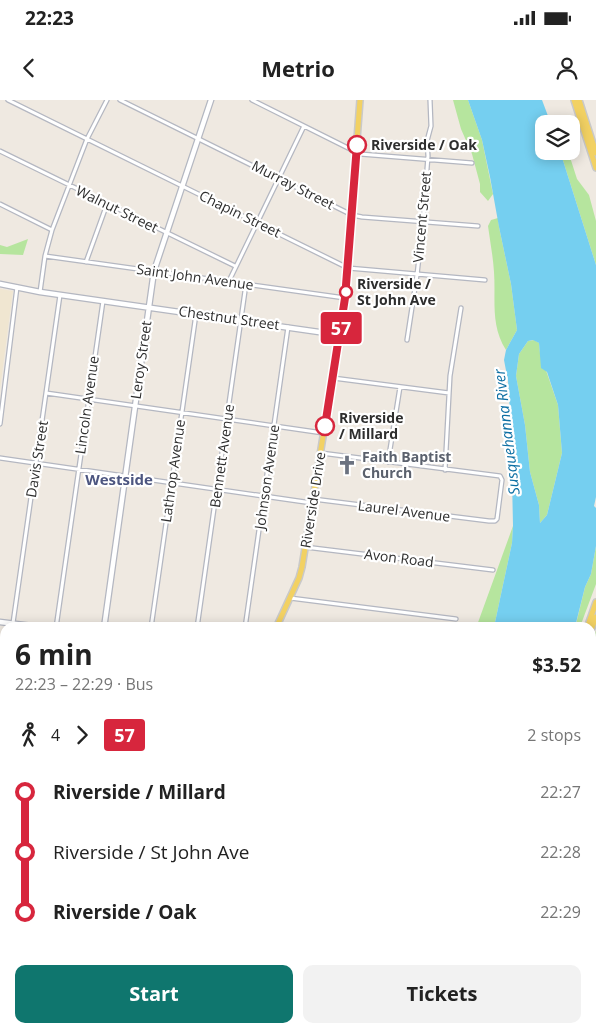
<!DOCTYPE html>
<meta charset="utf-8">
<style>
body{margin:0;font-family:"Open Sans",sans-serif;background:#f2f2f2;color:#222;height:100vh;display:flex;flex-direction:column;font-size:19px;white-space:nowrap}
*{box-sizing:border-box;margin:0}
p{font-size:16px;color:#767676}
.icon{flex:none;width:28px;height:28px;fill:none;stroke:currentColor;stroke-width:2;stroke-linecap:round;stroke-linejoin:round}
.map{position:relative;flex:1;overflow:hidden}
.side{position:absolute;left:0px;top:522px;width:596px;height:411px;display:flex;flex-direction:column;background:#fff;border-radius:15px 15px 0 0;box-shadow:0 2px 12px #0003}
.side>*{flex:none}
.badge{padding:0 10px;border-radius:4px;font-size:18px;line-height:32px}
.tools{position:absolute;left:535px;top:15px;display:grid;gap:10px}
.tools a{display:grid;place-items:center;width:45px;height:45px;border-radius:10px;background:#fff;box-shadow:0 2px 12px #0003;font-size:25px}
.map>.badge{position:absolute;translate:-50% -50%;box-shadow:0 0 0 2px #fff}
.legs{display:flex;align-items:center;gap:8px;height:55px;padding:0 15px;font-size:16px}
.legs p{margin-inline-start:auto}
.overview{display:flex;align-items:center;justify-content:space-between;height:85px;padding:0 15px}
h1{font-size:28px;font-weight:700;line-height:38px}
.action{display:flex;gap:10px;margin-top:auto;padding:10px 15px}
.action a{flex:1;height:58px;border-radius:10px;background:#0f766e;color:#fff;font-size:20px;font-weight:700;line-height:58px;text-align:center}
.action a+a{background:#f2f2f2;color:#222}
ul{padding:0 15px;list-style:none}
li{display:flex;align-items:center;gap:18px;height:60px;font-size:19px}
li i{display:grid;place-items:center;width:8px;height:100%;margin:0 6px;background:currentColor}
li i::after{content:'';width:12px;height:12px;margin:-6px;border:4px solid;border-radius:50%;background:#fff}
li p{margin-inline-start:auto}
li:first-child i{background:linear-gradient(#0000 50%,currentColor 0)}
li:last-child i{background:linear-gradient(currentColor 50%,#0000 0)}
.status{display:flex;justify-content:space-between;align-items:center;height:35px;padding:0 25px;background:#fff;direction:ltr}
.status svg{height:14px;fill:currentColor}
header{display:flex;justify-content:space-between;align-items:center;height:65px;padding:0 15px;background:#fff;font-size:22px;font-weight:700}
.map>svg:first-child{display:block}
</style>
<div class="status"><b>22:23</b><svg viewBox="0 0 49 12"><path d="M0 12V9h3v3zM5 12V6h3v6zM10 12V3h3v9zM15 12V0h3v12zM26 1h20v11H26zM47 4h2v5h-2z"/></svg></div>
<header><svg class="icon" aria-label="back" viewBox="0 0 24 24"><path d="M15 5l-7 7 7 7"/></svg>Metrio<svg class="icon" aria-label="person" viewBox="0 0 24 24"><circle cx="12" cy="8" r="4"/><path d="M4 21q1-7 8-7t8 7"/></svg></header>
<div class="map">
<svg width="596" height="933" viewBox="0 0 596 933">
<rect width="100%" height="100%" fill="#efe9e1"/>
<path fill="#f0e6d1" d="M0,189l13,2 -13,98z"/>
<path fill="#b6e59e" d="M453,0h15l14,40 11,54 -5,7 -8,-9v-8l-8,-30 -11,-25z
M560,51h8l9,28 12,16 7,26v44z
M498,118l1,9 12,57 6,46 -11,20c-16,-26 -10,-50 -12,-78 -1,-16 -4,-31 -6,-46l3,-6z
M28,139l-5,16 -23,-1v-9l7,2z
M534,240l5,3 1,10 18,52 4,48 -15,62 -7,8 -1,-18 -9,-33 -5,-47 -9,-49 3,-22 9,-13z
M513,426l-1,17 -18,84 -18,1z
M596,446v38l-16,43 -5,1 10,-41 6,-13z
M596,531v86l-5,11v-84z"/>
<path fill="#75cff0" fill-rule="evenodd" d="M468,0h74l9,24h-7v27h16l36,114v232l-2,9 2,2v38l-5,28 -6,13 -10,40h-81l18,-84 1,-17 -2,-97 -3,-48 -4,-21 2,-10 11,-20 -6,-46 -12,-57 -9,-50 -8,-37zM533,240l6,3 2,25 6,4 11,33 4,48 -15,62 -7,8 -1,-18 -9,-33 -5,-47 -9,-49 3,-22 9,-13z
M205,929h77l-4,4h-76z"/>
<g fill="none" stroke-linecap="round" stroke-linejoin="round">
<defs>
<path id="street" d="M8,0l340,168 137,12
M120,0l232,115 10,2 116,9
M252,0l108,54 112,9
M0,51l235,115
M0,104l52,26
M45,156l300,42
M86,162l21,-58
M229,181l75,-155
M40,192l5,-36 7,-26 35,-91 20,-39
M407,240l10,-65 6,-53 5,-66 -1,-15 4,-15 -1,-26
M333,278l116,15
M46,293l277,40
M0,324l17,-137
M0,358l312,45
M388,362l12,-75
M445,370l5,-94 11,-68
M313,399l176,22h6l2,-2 5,-39 -2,-4 -179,-23
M305,447l188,23
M290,498l166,21
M13,523l47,-328
M56,528l47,-327
M151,528l45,-314
M197,528l49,-344
M245,528l43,-301
M0,572l5,1
M0,622l5,1
M0,669l5,1
M591,677l5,3
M591,730l5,-6
M1,737l4,-30
M0,775l5,-7
M0,784l5,1
M0,788l5,1
M591,815l5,4
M591,819l5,-5
M0,836l5,1
M0,852l5,-7
M591,897l5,-4
M493,929v4
M587,929v4
M406,933l4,-4
M486,933l4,-4
M556,933l4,-4"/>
<path id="secondary" d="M0,184l40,8 300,43
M0,522l48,6
M104,528l50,-357 57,-171
M591,646l5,-9
M328,933l5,-4"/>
<path id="primary" d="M574,0l22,68
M579,0l17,53
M276,528l23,-50 3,-11 38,-236 5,-33 15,-198
M587,528l9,-26
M591,530l5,-13
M0,929l5,-7
M291,933l4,-4
M298,933l4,-4"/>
</defs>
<use href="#street" stroke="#b4b7c1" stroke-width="5.5"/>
<use href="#secondary" stroke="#b4b7c1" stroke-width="7"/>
<use href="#primary" stroke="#c9c9c9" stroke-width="8"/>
<use href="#street" stroke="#fff" stroke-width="3"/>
<use href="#secondary" stroke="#fff" stroke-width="4.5"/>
<use href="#primary" stroke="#f2d163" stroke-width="5"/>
</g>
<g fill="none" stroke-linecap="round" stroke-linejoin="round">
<defs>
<path id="line-1" d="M325,326l20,-128 12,-153"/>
</defs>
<use href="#line-1" stroke="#fff" stroke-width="11"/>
<use href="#line-1" stroke="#d7263d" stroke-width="8"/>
</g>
<defs>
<symbol id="church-bare" viewBox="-9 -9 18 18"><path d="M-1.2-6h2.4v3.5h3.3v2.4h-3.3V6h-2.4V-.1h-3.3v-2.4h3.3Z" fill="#6b7280" stroke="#fff" stroke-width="2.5" paint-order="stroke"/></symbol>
</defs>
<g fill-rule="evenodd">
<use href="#church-bare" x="333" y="351" width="28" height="28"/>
</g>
<g fill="#fff" stroke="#d7263d" stroke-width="2.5">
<circle cx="357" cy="45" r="9"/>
<circle cx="346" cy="192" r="6"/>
<circle cx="325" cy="326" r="9"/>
</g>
<g text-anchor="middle" stroke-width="4.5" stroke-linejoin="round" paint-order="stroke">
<g font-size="14" font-weight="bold" fill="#2e2e2e" stroke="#fff" text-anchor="start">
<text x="371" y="50">Riverside / Oak</text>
<text x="357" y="189">Riverside /<tspan x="357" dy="16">St John Ave</tspan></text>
<text x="339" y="323">Riverside<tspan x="339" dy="16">/ Millard</tspan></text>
</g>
<g font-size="14" fill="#2e2e2e" stroke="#fff">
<text transform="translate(293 85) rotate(27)" y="5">Murray Street</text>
<text transform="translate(117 109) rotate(26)" y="5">Walnut Street</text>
<text transform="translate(240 114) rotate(26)" y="5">Chapin Street</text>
<text transform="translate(422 117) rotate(-85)" y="5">Vincent Street</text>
<text transform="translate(195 177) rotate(8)" y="5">Saint John Avenue</text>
<text transform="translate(229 218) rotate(8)" y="5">Chestnut Street</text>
<text transform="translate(141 260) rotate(-82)" y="5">Leroy Street</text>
<text transform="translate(87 305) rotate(-82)" y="5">Lincoln Avenue</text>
<text transform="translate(222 356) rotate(-82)" y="5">Bennett Avenue</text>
<text transform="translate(37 359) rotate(-81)" y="5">Davis Street</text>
<text transform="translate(173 371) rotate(-82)" y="5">Lathrop Avenue</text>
<text transform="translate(267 377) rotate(-82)" y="5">Johnson Avenue</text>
<text transform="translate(313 400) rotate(-81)" y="5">Riverside Drive</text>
<text transform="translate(404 411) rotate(7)" y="5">Laurel Avenue</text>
<text transform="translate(399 458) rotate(7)" y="5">Avon Road</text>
</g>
<g font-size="14" font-weight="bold" fill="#5b616d" stroke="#fff" text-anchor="start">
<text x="362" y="362">Faith Baptist<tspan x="362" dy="16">Church</tspan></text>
</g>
<g font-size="15" font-style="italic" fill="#0d6fa3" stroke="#fff">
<text transform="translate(507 332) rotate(-97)" y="5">Susquehanna River</text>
</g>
<g font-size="15" font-weight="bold" fill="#4d5680" stroke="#fff">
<text x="119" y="385">Westside</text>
</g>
</g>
</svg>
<div class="tools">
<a><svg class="icon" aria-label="layers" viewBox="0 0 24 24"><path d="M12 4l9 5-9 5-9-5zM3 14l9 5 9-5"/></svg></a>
</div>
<b class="badge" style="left:341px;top:228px;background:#d7263d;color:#fff">57</b>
<section class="side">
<div class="overview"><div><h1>6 min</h1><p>22:23 – 22:29 · Bus</p></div><b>$3.52</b></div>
<div class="legs"><svg class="icon" aria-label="walk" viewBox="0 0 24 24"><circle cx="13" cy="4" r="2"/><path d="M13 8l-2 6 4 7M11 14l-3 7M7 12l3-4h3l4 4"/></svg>4<svg class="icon" aria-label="forward" viewBox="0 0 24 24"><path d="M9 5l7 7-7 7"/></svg><b class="badge" style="background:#d7263d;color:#fff">57</b><p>2 stops</p></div>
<ul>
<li><i style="color:#d7263d"></i><b>Riverside / Millard</b><p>22:27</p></li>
<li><i style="color:#d7263d"></i><span>Riverside / St John Ave</span><p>22:28</p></li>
<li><i style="color:#d7263d"></i><b>Riverside / Oak</b><p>22:29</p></li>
</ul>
<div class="action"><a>Start</a><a>Tickets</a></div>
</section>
</div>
